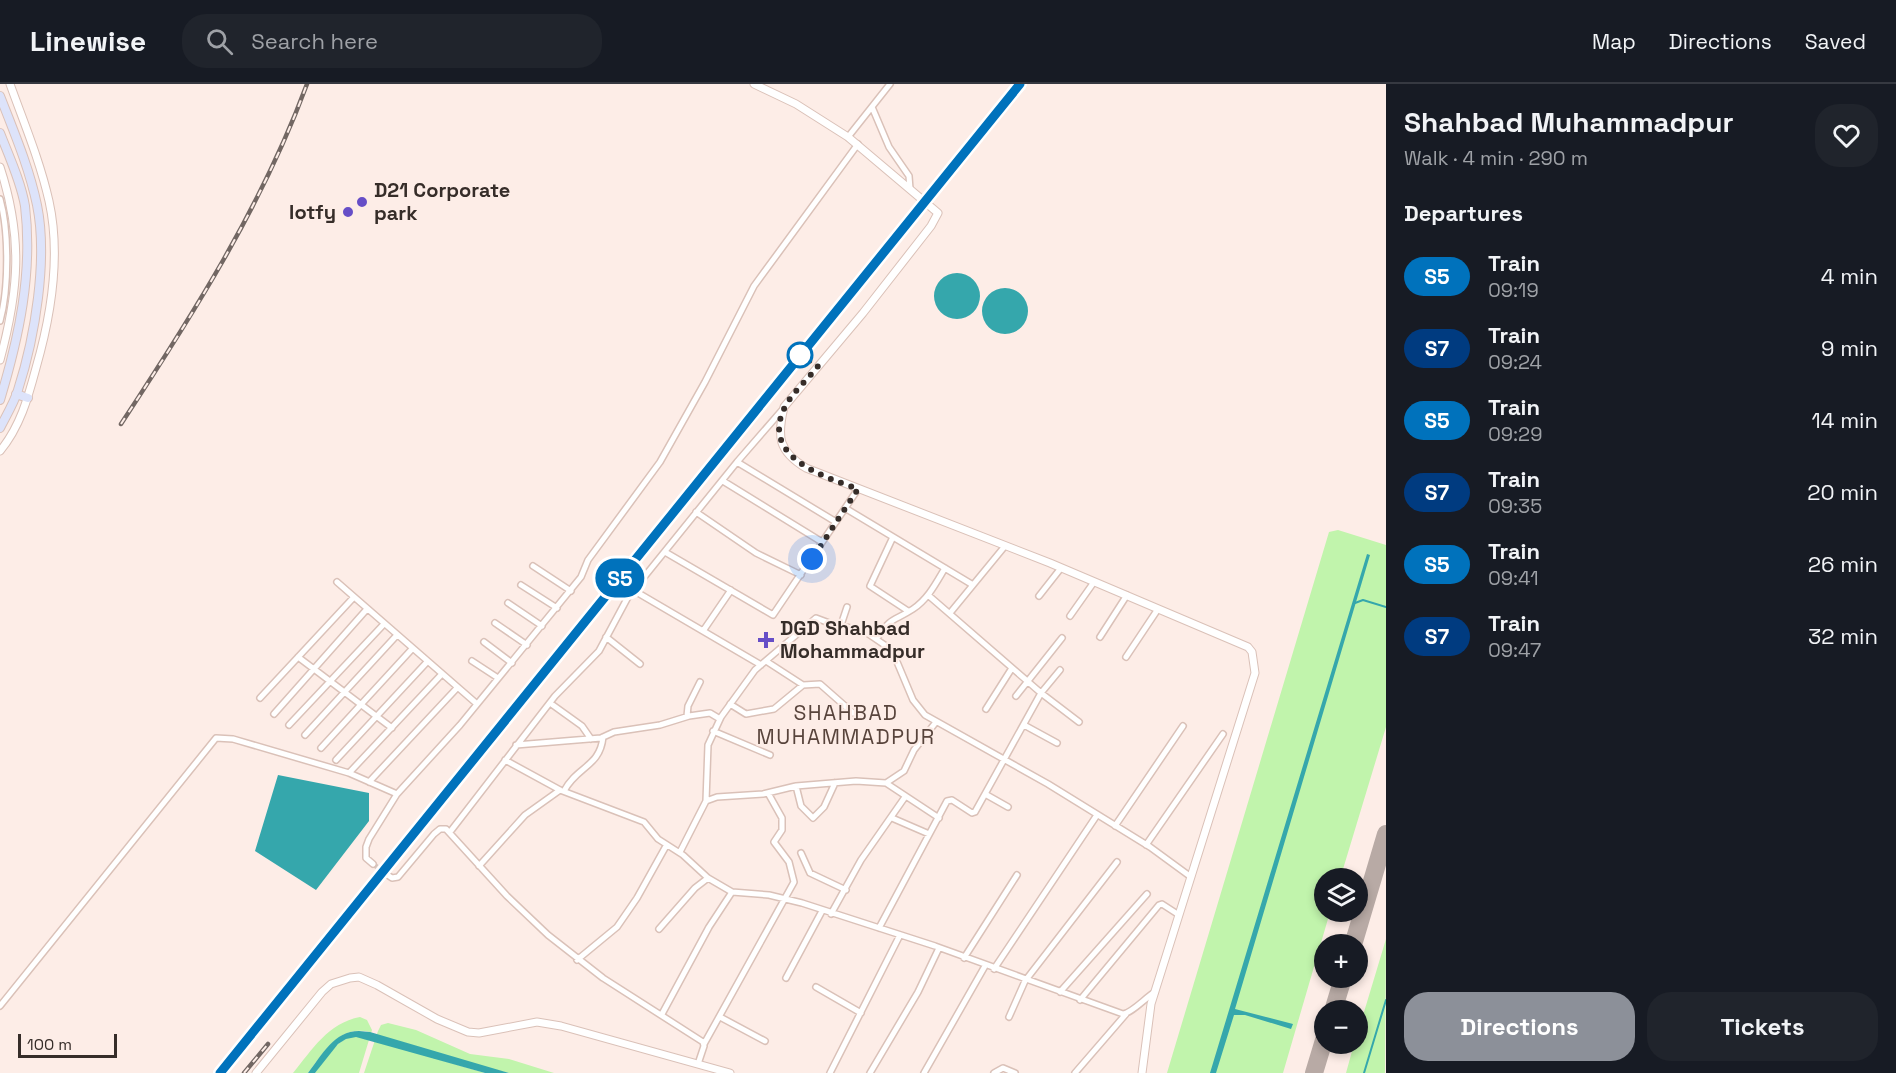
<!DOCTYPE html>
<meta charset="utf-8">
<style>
body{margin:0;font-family:"Space Grotesk",sans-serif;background:#20242c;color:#f1f3f6;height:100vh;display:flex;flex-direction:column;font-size:22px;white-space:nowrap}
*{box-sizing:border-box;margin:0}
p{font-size:20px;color:#9ea1a6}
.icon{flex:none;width:33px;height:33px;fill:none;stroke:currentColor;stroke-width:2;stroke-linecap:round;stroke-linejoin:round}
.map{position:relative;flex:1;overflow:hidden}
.side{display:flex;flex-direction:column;background:#171b24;width:510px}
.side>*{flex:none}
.badge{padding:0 12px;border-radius:20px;font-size:21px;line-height:39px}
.fabs{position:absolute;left:1314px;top:784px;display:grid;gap:12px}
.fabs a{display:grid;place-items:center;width:54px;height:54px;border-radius:50%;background:#171b24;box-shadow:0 3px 9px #0003;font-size:30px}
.scale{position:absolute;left:18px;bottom:15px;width:99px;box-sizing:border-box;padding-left:6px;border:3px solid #362d29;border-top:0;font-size:16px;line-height:21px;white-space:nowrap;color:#362d29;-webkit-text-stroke:4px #fdede7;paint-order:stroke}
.you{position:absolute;width:30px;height:30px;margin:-15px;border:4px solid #fff;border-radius:50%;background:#1a73e8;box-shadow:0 0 0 9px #1a73e833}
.map>.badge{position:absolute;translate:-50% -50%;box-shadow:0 0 0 3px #fff}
h2{padding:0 18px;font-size:22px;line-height:54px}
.round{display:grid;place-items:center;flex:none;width:63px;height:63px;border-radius:24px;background:#20242c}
.summary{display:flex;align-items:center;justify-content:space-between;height:102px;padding:0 18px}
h1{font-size:28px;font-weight:800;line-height:45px}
.button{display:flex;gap:12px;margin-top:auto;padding:12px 18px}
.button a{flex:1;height:69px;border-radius:24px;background:#8c9099;color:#fff;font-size:24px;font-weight:800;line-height:69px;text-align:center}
.button a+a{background:#20242c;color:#f1f3f6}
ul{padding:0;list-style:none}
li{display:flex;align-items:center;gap:18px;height:72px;padding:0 18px}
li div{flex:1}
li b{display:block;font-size:22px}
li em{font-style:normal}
li .badge{min-width:66px;font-weight:700;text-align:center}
header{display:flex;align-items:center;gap:36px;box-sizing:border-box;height:84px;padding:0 30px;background:#171b24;border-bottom:2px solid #363941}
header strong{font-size:28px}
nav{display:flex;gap:33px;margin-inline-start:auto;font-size:21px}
.search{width:420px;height:54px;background:#20242c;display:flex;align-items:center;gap:15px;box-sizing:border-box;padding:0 21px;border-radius:24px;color:#9ea1a6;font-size:22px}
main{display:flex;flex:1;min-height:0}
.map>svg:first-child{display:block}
</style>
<header>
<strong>Linewise</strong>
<div class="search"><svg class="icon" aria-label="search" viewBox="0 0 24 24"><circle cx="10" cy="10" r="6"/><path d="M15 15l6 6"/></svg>Search here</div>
<nav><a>Map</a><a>Directions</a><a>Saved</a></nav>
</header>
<main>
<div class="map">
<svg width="1386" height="989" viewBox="0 0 1386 989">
<rect width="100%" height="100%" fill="#fdede7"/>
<path fill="#c1f4ac" d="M1338,446l48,15v182l-46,152h-16v33h6l-47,161h-116l162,-541z
M1386,855l-1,134h-39l8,-29h4v-12z
M360,933l7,3 5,10 -13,43h-44c9,-12 18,-29 33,-35 8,-3 14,-1 22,-6 -31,-7 -45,19 -62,41h-15c19,-23 35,-50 67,-56z
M388,939l28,7 54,24 39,5 45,14h-45l-133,-32 109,32h-121l14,-42 3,-6z"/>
<path fill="#35a7ac" d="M934 212a23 23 0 1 1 46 0a23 23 0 1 1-46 0Z
M982 227a23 23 0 1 1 46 0a23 23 0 1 1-46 0Z
M1367,470l3,1 -135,454 58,15 -2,5 -46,-14h-11l-18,58h-6z
M278,691l91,18v28l-53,69 -61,-39z
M359,947l11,1 139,41h-24l-129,-36 -10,2 -8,5 -23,29h-7c14,-18 26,-42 51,-42z"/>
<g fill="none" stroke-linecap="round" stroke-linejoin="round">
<path stroke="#35a7ac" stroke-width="2" d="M1355,519l8,-3 23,7
M1364,989l22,-73"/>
<path stroke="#b8aaa5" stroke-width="18" d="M1353,861l33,-111
M1333,927l10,-33
M1314,989l10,-33"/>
<path stroke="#d5c7c1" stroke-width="5" stroke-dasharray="5 2.5" stroke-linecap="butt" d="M373,780l13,10"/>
<defs>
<path id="minor" d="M872,23l17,40 20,29 1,13
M848,53l42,-53
M0,115c9,32 9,89 0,122
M737,378l99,60
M723,397l99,61
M845,424l128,77
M696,428l60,41 45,22
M893,453l-23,49 38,25
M665,468l108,63 85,-126
M533,482l38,25
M337,498l140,122
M521,501l36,23
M633,506l128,75
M928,511l113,98 38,29
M1039,512l22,-28
M508,519l34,23
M950,529l55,-67
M1070,532l24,-34
M495,539l32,22
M841,541l6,-18
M703,547l28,-41
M606,553l34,27
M1100,553l27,-42
M877,554c15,-22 16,-16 36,-29 15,-10 23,-26 32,-41
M484,558l28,21
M298,573l94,71
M1126,573l32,-48
M472,577l26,17
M766,577l37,24 17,-1 33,29
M1016,612l46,-58
M260,614l94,-101
M550,619l32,23 9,13
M730,620l16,10 28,-5 29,-24
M986,625l26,-41
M274,630l93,-105
M687,632l1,-10 12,-24
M289,641l95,-101
M1024,641l33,18
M713,647l57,24
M305,651l92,-100
M516,661l85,-7 13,-6 46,-7 29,-9 21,-3 10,6
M321,664l91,-99
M336,676l91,-98
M505,676l55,30 84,32 14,17 25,16 25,23 24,14 37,3 33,8 133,43 188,68c9,-1 22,-16 32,-22
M349,689l92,-98
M369,698l88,-94
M886,699l53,35
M796,702l5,20 12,12 11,-11 11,-24
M564,707c13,-25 36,-24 39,-54
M397,710l63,-69 121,-148 7,-17 72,-98 45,-80 49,-96 104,-142
M985,710l23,13
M706,717l11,-4 46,-3 33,-8 60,-5 30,2 18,-12 10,-21 22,-28
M892,734l37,16
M1115,742l68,-100
M450,748l105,-136 44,-45 29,-54 109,-135 46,-53
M1146,761l77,-111
M680,768l26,-51 2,-56 13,-28 34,-47 61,-52 16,6 32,7 28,19 21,50 12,15 123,69 102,63 41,30
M801,769l9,20 36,17
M479,782l46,-51 35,-25
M386,790l6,4 6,-1 36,-43 6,-5h6l61,67 41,39 55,43 100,64 1,4 -6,18
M831,830l30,-54 44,-63
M879,844l68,-127 5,-1 20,13 3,-1 66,-119 19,-23
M659,845l36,-41 13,-10
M964,874l53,-83
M577,876l40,-33 20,-29 29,-52
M994,885l103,-154
M786,894l36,-67
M816,903l45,26
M1060,908l87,-98
M1080,916l79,-95 3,-1 17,11
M0,922l216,-268 17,1 116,34 48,21 -28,45 -3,8v11l7,6
M662,930l47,-87 23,-35
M720,933l45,24
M1009,933l16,-36 92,-119
M704,960l90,-162 -5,-20 -15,-20 8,-12v-12l-14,-25
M830,989l70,-138
M870,989l48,-81 21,-44
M924,989l61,-107
M994,989l9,-5 12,5
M1075,989l51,-59"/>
<path id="tertiary" d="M754,0l42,20 52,33 90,76 -7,13 -68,87 -79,94c-7,30 -6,44 22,61l244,95 198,84 4,5 3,21 -104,331 -9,69
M0,83c23,70 19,123 0,193
M0,367c20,-24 28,-53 36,-83 15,-52 25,-113 13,-167 -9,-40 -25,-78 -39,-117
M256,989l66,-81 9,-8 19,-6 9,-1 18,8 60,34 31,13 11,1 58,-11 24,4 169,47"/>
<path id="secondary" d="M0,12c14,36 29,71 37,109 11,54 -2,132 -19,185 -4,13 -12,26 -18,38
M0,49c9,23 21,49 25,73 8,67 -6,131 -25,194
M16,310l12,4"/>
</defs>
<use href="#minor" stroke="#dac1b8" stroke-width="8"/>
<use href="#tertiary" stroke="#dac1b8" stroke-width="9"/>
<use href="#secondary" stroke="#dac1b8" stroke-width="10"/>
<use href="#minor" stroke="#fff" stroke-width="5"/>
<use href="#tertiary" stroke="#fff" stroke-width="7"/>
<use href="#secondary" stroke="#dde3fa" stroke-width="8"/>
<defs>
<path id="rail" d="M121,340c71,-108 141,-218 186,-340
M220,989l801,-989
M244,989l24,-29"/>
</defs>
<use href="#rail" stroke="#726763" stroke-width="4.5"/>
<use href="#rail" stroke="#fdede7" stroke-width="2" stroke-dasharray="7" stroke-linecap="butt"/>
</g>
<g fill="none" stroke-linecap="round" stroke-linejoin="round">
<defs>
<path id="line" d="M220,989l800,-989"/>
</defs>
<use href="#line" stroke="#fff" stroke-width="14"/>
<use href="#line" stroke="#0072bc" stroke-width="9"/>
<path stroke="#362d29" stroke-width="6" stroke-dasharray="0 10.8" d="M800,271l18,11c-10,13 -24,25 -32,39 -28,51 36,71 72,84l-46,70"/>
</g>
<g fill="#664ec7" stroke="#fdede7" stroke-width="2">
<circle cx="362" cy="118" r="6"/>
<circle cx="348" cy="128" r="6"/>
<path d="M763 547h6v6h6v6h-6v6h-6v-6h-6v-6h6z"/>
</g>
<circle fill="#fff" stroke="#0072bc" stroke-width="3" cx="800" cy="271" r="12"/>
<g text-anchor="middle" stroke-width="4.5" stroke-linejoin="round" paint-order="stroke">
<g font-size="20" font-weight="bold" fill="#362d29" stroke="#fdede7" text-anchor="start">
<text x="374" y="113">D21 Corporate<tspan x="374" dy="23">park</tspan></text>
<text x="336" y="135" text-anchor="end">Iotfy</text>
<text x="780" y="551">DGD Shahbad<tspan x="780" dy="23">Mohammadpur</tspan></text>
</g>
<g font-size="21" letter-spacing="1.5" fill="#58443c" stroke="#fdede7">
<text x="846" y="636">SHAHBAD<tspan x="846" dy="24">MUHAMMADPUR</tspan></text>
</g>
</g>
</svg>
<div class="fabs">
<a><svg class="icon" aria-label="layers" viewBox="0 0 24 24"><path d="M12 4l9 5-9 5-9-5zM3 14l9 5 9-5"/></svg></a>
<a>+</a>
<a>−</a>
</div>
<div class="scale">100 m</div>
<div class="you" style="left:812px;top:475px"></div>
<b class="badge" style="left:620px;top:494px;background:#0072bc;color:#fff">S5</b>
</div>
<section class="side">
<div class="summary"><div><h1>Shahbad Muhammadpur</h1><p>Walk · 4 min · 290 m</p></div><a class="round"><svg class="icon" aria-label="heart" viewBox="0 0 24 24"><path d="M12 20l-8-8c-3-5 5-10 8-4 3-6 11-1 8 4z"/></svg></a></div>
<h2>Departures</h2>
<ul>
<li><span class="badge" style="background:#0072bc;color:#fff">S5</span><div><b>Train</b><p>09:19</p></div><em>4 min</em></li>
<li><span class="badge" style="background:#003b80;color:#fff">S7</span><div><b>Train</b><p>09:24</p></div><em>9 min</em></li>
<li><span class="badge" style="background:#0072bc;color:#fff">S5</span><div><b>Train</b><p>09:29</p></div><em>14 min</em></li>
<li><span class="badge" style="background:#003b80;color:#fff">S7</span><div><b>Train</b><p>09:35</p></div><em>20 min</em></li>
<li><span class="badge" style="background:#0072bc;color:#fff">S5</span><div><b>Train</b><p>09:41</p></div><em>26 min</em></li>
<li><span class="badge" style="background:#003b80;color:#fff">S7</span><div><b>Train</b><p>09:47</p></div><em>32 min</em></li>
</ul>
<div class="button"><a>Directions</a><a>Tickets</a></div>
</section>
</main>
